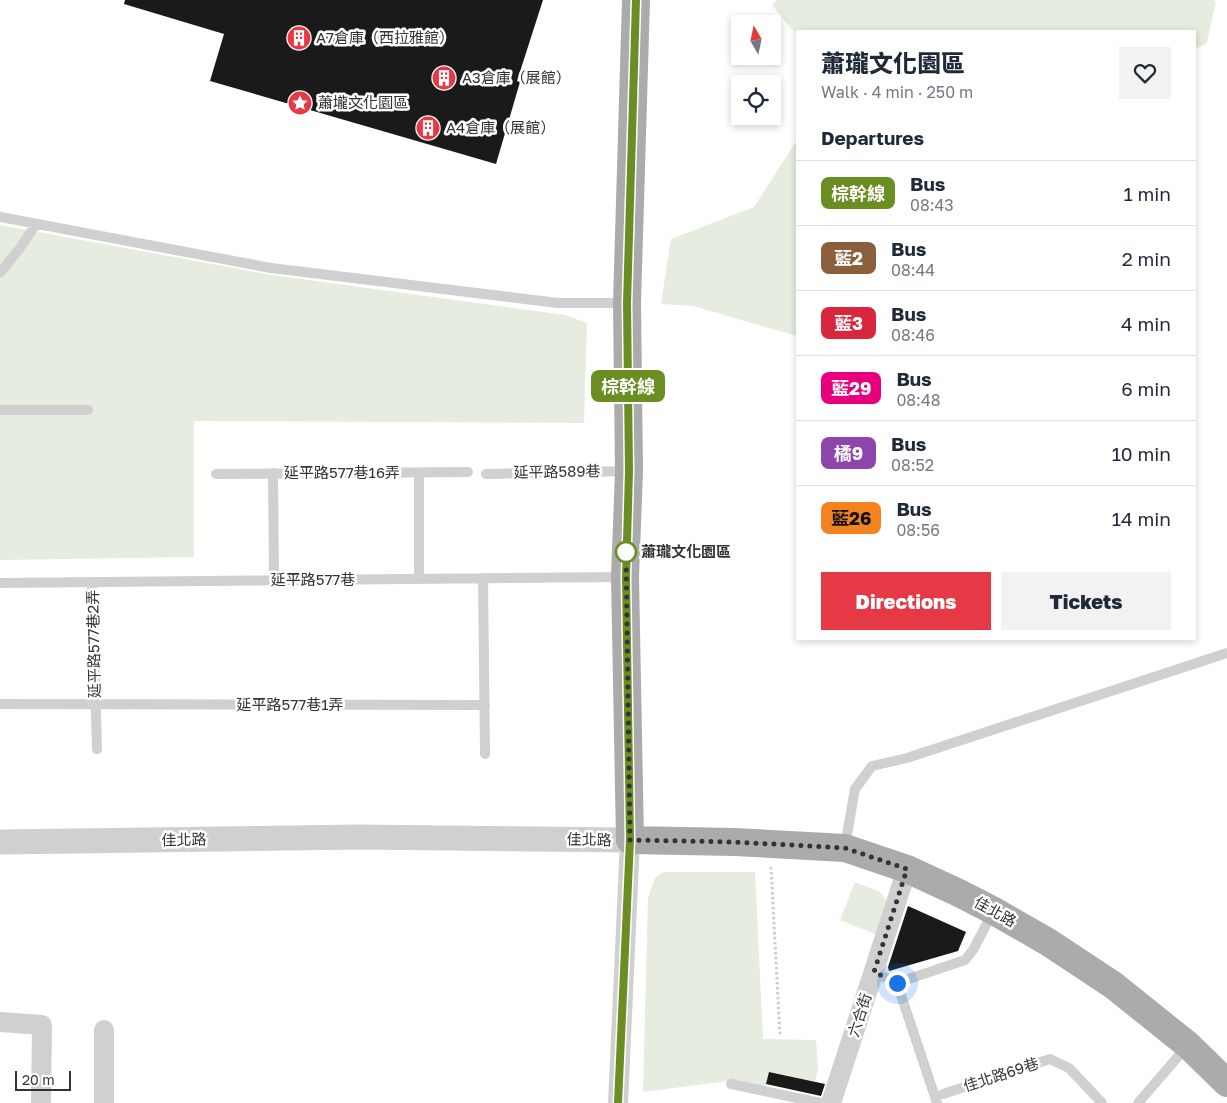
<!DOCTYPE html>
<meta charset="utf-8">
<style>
body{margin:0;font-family:"Golos Text","Noto Sans TC",sans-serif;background:#f2f2f3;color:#1f2937;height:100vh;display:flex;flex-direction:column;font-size:19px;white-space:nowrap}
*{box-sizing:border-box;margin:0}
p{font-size:16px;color:#747a83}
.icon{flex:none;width:28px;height:28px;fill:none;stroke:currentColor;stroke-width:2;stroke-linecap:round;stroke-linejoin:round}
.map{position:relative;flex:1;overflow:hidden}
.drawer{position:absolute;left:796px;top:30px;width:400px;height:610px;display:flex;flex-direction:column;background:#fff;border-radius:0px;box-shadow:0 2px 8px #0003}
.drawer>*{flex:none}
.badge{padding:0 10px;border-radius:8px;font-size:18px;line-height:32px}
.needle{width:32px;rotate:351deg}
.tools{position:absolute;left:731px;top:15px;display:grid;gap:10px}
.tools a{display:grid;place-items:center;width:50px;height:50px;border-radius:0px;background:#fff;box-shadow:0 2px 8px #0003;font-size:25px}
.scale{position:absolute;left:15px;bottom:12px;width:56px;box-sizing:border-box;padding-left:5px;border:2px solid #333;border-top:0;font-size:14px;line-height:18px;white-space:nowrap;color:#333;-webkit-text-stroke:4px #fff;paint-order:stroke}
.you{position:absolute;width:25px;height:25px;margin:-12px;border:4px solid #fff;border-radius:50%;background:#1a73e8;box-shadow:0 0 0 8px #1a73e833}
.map>.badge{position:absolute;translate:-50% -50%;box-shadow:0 0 0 2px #fff}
h2{padding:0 25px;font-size:19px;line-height:45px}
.round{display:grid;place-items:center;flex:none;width:52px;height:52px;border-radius:0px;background:#f2f2f3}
.summary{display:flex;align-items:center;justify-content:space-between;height:85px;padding:0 25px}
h1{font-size:24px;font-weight:800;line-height:38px}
.cta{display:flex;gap:10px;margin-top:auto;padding:10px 25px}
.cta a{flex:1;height:58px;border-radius:0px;background:#e63946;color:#fff;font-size:20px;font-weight:800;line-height:58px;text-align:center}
.cta a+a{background:#f2f2f3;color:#1f2937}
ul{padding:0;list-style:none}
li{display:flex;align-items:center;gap:15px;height:65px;padding:0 25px;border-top:1px solid #e0e1e3}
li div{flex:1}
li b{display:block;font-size:19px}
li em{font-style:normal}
li .badge{min-width:55px;font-weight:700;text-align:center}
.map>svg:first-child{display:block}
</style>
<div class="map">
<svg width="1227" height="1103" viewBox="0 0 1227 1103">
<rect width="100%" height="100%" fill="#fff"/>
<path fill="#e6ecdf" d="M777,0h434l5,1 -9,42 -12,6v-18h-397l-1,5 -25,-31z
M797,140v196l-104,-30 -32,-2 10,-65 83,-32z
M0,225l272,50 293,40 22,8 -3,100 -390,-2v136l-194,3z
M663,872h92l8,167 53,1 2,29 -3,13 -45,-10 -4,14 -31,-6 -92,12 5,-194 7,-20z
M855,882l25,10 9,13 -12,30 -37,-15z"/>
<path fill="#1a1a1a" d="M125,0h418l-26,81 3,1 -24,82 -286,-83 14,-47 -100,-30z
M908,906l58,26 -8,19 -69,20 -1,-4z
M769,1072l56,12 -4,12 -55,-12z"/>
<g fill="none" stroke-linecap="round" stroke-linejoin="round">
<path stroke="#cdcdcd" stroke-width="3" stroke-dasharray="2.5 2.5" stroke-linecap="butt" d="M771,867l9,169"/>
<path stroke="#d0d0d0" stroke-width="10" d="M0,217l271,51 287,35h69
M0,273l20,-25 16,-24
M0,410h88
M273,473l1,107
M216,474l252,-2
M486,474l142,-3
M483,578l2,176
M419,579v-106
M92,582l5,167
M0,583l624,-6
M0,704l485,1
M845,846l10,-57 17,-23 35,-8 320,-105
M874,972l23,11 40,120
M897,983l68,-23 8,-10 20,-38
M731,1084l90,19
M943,1094l107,-35 19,9 33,35
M1138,1103l50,-58"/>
<path stroke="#d0d0d0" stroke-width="20" d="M0,1022l42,3 -1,78
M104,1030v73
M618,1103l12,-263
M831,1103l76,-234"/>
<path stroke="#d0d0d0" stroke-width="25" d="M0,842l359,-5 271,3"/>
<path stroke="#ababab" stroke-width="28" d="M636,0l-9,303 2,168 -4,106 5,263 105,2 110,6 62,21 52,24 35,18 54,31 65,43 75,60 39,38"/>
</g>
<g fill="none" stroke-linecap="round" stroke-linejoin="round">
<defs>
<path id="line" d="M618,1103l12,-263 -4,-263 3,-106 -2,-168 9,-303"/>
</defs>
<use href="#line" stroke="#fff" stroke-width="11"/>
<use href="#line" stroke="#6b8e23" stroke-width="8"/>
<path stroke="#333" stroke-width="5" stroke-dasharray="0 9" d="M626,552l4,288 105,2 110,6 62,21 -33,103 23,11"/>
</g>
<defs>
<symbol id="building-disc" viewBox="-11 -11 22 22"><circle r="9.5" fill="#e63946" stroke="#fff"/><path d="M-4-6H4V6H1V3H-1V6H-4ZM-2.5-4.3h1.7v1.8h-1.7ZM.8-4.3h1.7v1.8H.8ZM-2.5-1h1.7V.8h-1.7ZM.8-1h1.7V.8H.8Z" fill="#fff"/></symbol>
<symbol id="sight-disc" viewBox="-11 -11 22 22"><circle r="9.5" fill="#e63946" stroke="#fff"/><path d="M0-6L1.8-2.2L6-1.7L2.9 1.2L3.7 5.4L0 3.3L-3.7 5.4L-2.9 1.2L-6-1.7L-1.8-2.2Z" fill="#fff"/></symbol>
</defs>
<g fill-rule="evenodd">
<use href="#building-disc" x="285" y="24" width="28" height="28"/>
<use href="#building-disc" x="430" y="64" width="28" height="28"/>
<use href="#sight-disc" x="286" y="89" width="28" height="28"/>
<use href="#building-disc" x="414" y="114" width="28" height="28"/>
</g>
<circle fill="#fff" stroke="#6b8e23" stroke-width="2.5" cx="626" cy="552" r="10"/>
<g text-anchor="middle" stroke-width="5" stroke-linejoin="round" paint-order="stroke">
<g font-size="15" fill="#333" stroke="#fff" text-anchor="start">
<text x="316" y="43">A7倉庫（西拉雅館）</text>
<text x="462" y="83">A3倉庫（展館）</text>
<text x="318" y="108">蕭壠文化園區</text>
<text x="446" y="133">A4倉庫（展館）</text>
</g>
<g font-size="15" fill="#333" stroke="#fff">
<text transform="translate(557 472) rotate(-1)" y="5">延平路589巷</text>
<text x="342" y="478">延平路577巷16弄</text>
<text x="313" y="585">延平路577巷</text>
<text transform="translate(94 644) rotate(-91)" y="5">延平路577巷2弄</text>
<text x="290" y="710">延平路577巷1弄</text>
<text transform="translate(184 840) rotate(-1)" y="5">佳北路</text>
<text transform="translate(589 840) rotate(1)" y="5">佳北路</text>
<text transform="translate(995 912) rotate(29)" y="5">佳北路</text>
<text transform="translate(860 1015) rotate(-72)" y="5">六合街</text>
<text transform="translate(1001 1075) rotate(-18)" y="5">佳北路69巷</text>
</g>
<g font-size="15" font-weight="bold" fill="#333" stroke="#fff" text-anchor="start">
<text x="641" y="557">蕭瓏文化園區</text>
</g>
</g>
</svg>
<div class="tools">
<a><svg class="needle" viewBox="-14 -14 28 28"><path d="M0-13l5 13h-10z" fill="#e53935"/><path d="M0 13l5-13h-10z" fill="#747a83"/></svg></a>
<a><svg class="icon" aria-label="locate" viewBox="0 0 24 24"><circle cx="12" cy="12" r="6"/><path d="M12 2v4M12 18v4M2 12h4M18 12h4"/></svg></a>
</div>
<div class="scale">20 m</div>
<div class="you" style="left:897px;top:983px"></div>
<b class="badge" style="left:628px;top:386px;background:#6b8e23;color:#fff">棕幹線</b>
<section class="drawer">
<div class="summary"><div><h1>蕭瓏文化園區</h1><p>Walk · 4 min · 250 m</p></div><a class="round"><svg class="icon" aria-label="heart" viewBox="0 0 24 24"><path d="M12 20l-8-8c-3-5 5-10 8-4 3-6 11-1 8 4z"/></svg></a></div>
<h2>Departures</h2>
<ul>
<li><span class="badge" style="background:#6b8e23;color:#fff">棕幹線</span><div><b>Bus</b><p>08:43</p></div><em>1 min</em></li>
<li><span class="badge" style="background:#8b5e3c;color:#fff">藍2</span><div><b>Bus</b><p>08:44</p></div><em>2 min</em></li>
<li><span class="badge" style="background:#d7263d;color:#fff">藍3</span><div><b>Bus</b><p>08:46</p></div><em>4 min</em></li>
<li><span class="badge" style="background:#e6007e;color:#fff">藍29</span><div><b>Bus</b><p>08:48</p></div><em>6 min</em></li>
<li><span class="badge" style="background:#8e44ad;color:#fff">橘9</span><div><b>Bus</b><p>08:52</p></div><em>10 min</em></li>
<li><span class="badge" style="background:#f58220;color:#111">藍26</span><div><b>Bus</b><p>08:56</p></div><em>14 min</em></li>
</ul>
<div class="cta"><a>Directions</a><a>Tickets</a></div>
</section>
</div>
